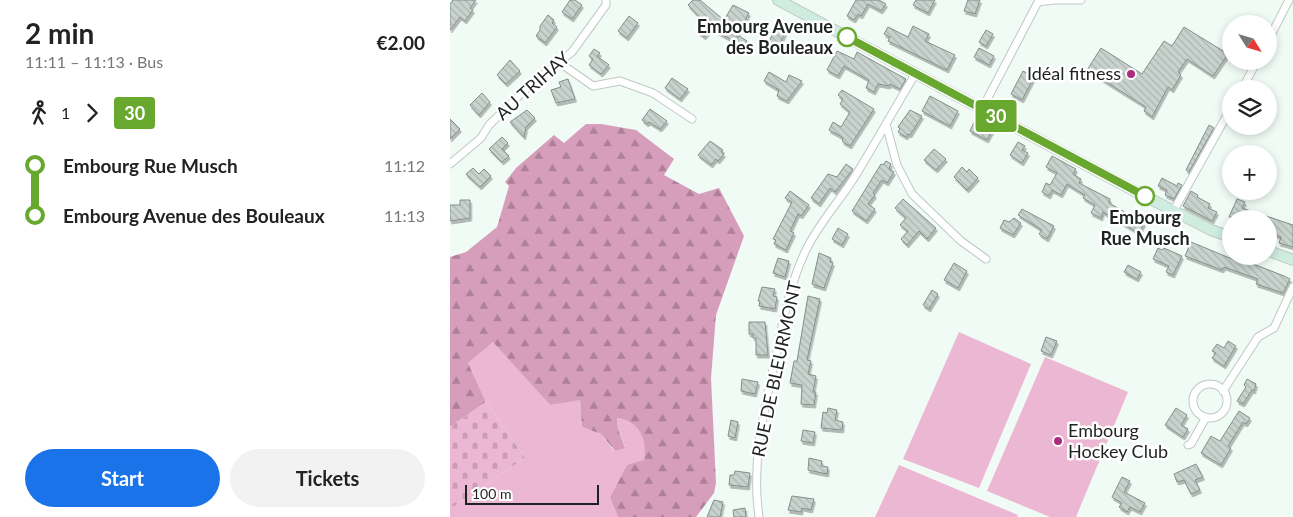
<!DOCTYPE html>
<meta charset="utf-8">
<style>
body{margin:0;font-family:Lato,sans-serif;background:#f2f2f2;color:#222;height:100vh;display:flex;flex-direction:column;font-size:19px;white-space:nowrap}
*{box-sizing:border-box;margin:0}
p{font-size:16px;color:#767676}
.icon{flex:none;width:28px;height:28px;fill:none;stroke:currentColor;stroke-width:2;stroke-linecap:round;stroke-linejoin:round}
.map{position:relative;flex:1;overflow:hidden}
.panel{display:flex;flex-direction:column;background:#fff;width:450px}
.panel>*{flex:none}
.badge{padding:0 10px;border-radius:4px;font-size:18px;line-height:32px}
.needle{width:32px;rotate:127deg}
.tools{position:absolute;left:772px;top:15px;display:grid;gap:10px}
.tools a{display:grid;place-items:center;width:55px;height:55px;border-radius:50%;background:#fff;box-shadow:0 2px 8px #0003;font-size:25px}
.scale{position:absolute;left:15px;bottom:12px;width:134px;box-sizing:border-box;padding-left:5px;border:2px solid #1e2220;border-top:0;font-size:14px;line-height:18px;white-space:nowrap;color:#1e2220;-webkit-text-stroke:4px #fff;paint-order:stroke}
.map>.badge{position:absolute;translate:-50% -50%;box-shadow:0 0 0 2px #fff}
.legs{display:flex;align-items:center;gap:8px;height:55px;padding:0 25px;font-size:16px}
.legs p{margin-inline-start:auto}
.head{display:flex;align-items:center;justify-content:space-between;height:85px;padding:0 25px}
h1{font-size:28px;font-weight:700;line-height:38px}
.primary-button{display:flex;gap:10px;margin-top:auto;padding:10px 25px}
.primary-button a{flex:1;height:58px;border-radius:30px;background:#1a73e8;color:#fff;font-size:20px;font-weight:700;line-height:58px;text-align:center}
.primary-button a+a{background:#f2f2f2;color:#222}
ul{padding:0 25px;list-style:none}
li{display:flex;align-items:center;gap:18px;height:50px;font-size:19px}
li i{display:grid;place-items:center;width:8px;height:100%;margin:0 6px;background:currentColor}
li i::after{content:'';width:12px;height:12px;margin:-6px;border:4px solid;border-radius:50%;background:#fff}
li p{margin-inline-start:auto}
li:first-child i{background:linear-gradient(#0000 50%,currentColor 0)}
li:last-child i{background:linear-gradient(currentColor 50%,#0000 0)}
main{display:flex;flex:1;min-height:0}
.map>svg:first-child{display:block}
</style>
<main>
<section class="panel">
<div class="head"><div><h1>2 min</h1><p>11:11 – 11:13 · Bus</p></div><b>€2.00</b></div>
<div class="legs"><svg class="icon" aria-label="walk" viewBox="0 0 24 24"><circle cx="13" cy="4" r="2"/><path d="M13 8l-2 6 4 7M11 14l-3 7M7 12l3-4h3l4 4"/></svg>1<svg class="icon" aria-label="forward" viewBox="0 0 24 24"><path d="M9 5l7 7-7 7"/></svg><b class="badge" style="background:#69a82f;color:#fff">30</b></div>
<ul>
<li><i style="color:#69a82f"></i><b>Embourg Rue Musch</b><p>11:12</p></li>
<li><i style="color:#69a82f"></i><b>Embourg Avenue des Bouleaux</b><p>11:13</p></li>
</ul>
<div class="primary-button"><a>Start</a><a>Tickets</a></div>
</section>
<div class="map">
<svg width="843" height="517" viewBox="0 0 843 517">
<defs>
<pattern id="forest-firs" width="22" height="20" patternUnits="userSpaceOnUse" patternTransform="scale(1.25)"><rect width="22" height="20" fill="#d69ebb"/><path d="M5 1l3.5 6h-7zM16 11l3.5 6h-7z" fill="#ad8098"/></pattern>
<pattern id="cemetery-stones" width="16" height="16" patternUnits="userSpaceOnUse" patternTransform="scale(1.25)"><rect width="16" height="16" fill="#ecb7d2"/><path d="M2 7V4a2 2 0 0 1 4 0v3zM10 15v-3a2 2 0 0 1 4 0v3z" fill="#ca9db4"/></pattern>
<pattern id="building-back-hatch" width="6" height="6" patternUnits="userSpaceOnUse" patternTransform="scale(1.25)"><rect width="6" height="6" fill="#c9d3ce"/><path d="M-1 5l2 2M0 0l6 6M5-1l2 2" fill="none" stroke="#acb5b1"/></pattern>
<filter id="shadow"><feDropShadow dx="1.5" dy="3" stdDeviation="0" flood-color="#0004"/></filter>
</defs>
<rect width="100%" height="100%" fill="#f1fbf6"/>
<path fill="#ecb7d2" d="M509,332l72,32 -52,124 -76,-29z
M43,341l57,64 30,-6 2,28 19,7 13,17 11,-4 -7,-18 -1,-11 11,1 11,9 8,20 -3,12 -34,38 8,19h-168v-8l75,-51 -39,-56 -18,-39z
M595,357l83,35 -52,125h-26l-63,-26z
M449,465l119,50 -1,2h-142z"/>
<path fill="url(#forest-firs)" d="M136,124h15l35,6 38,29 -10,16 35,19 20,-6 25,48 -28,79 -5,63 5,105 -2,10 -18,24h-78l-8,-19 17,-33 17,-5c4,-20 -5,-40 -27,-42l1,11 7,19 -10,3 -14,-17 -19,-7 -2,-27 -30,5 -57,-63 -25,21 18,39 -36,25v-170l16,-5 31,-25 12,-41 -4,-4 11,-14 38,-33 10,8z"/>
<path fill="url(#cemetery-stones)" d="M36,402l39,56 -75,51v-82z"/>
<path fill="url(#building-back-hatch)" stroke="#848e89" filter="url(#shadow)" d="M3,0h23l-6,8 3,2 -8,11 -5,-4 -10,13v-26z
M120,0h5l7,5 -10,14 -10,-7z
M243,0h7l24,20 9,-15 16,8 -15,28 -23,-12 -7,8 -6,-5 7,-9 -17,-18z
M406,0h23l7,4 -5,7 -13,-7 -7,12 -3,-2 -4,6 -7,-4z
M466,0h19l-7,13 -15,-8z
M518,0h12l-5,14 -11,-3z
M98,15l6,5 -2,3 5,4 -12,16 -9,-7 4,-6v-4z
M179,16l9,7 -11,15 -9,-7z
M463,26l16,8 -4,7 30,14 -8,15 -59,-29 2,-4 -6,-3 4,-7 20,10z
M734,27l44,27 -15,22 -26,-17 -9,13 3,3 -9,15 -4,-3 -16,30 -8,-6 2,-4 -59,-37 14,-22 41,26 22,-33 8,5z
M325,28l10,5 -7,14 -9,-5z
M536,30l7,4 -7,12 -7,-4z
M289,36l8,5 -7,12 -8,-4z
M529,48l15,8 -5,9 -15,-8z
M144,49l6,4 -3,3 12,9 -8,9 -12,-9 4,-6 -4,-3z
M387,51l17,8 3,-7 49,27 -6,10 -10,-5 -1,2 -11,-2 -4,8 -8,-4 3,-8 -25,-14 -6,10 -11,-6z
M60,60l10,11 -14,13 -9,-9z
M573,71l11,6 -12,23 -11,-6z
M319,72l17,10 3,-7 13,6 -15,20 -10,-5 2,-6 -15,-9z
M222,78l16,11 -8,10 -15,-11z
M118,79l7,20 -19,4 -5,-13 10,-3 -2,-5z
M392,90l32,19 -24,37 -7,-4 -1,-5 -13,-7 4,-8 8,5 9,-15 -10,-8 3,-5 -5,-4z
M32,93l8,9 -11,13 -9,-10z
M480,96l28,15 -8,15 -28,-15z
M200,109l17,12 -7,8 -11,-7 -2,2 -5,-4z
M77,110l8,8 -9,9 -2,10 -14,-15z
M460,110l12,6 -12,19 -2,-1 -2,3 -8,-5 2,-3 -2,-2z
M0,119l10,10 -10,10z
M525,120l18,9 -6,11 -17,-9z
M759,125l5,3 -25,44 -3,-2z
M52,137l6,6 -6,6 7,7 -7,6 -13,-13z
M260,141l13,9 -2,2 3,2 -6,7 -2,-2 -5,6 -13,-10z
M568,142l7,4 -3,4 6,3 -6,10 -12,-8z
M484,149l12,10 -10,11 -12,-10z
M602,156l24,13 -3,5 8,5 -2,4 31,16 -1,4 35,20 -5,10 -36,-21 -2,6 -10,-5 4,-8 -12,-7 2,-3 -18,-11 -6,11 -9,-5 -3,6 -7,-4 4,-9 4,2 7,-12 -11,-6z
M436,161l5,3 -2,5 5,3 -7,11 -5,-3 -9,13 2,2 -7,9 7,5 -9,12 -14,-10 29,-47 2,1z
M396,164l7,5 -18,23 -5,-4 -11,16 -8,-6 17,-24 9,3z
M512,167l5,5 2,-3 9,9 -11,12 -13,-13z
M23,168l6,6 5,-5 7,7 -11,11 -14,-13z
M712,178l15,8 1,-3 4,2 -8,14 -9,-4 2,-5 -9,-4z
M340,191l19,14 -8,11 -3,-2 -8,17 4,2 -8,17 -12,-6 2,-4 -3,-1 19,-37 -7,-4z
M741,191l7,4 -1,2 13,7 -2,4 9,4 -5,9 -29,-15z
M453,199l33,29 -9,11 -8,-8 -12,14 -6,-6 7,-8 -8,-6 6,-7 -11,-10z
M787,199l8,3 -3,6 51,17v22l-14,-4 2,-6 -12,-4v-14l-40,-2z
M10,200h10v18l-20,3v-16h10z
M572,209l32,17 -7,13 -8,-5 3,-4 -24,-15z
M564,218l7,5 -8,12 -13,-7 4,-8 5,2z
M388,228l10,6 -6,11 -10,-6z
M741,242l46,19 1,-3 46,18 6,3 -7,14 -27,-9 2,-5 -34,-12 -2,3 -37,-14z
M708,248l4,2 2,-2 18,8 -9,19 -7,-3 3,-6 -16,-7z
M369,253l12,5 -1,4 3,1 -9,25 -12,-4z
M328,258l11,3 -4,16 -12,-4z
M504,263l13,8 -9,17 -14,-8z
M678,265l13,7 -4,7 -13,-7z
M312,287l13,2 -2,7 4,1 -2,12 -16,-3 1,-5h-2z
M482,290l6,4 -9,15 -6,-4z
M358,296l12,3 -13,61 4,1 -3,13 8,2 -3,16h3l-2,13 -13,-1 1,-19 -12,-2 4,-22h3z
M299,322h16l3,33h-12v-17h-3v-4h-4z
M596,337l11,4 -6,14 -10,-4z
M778,341l8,5 -12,20 -12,-8 4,-5 -4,-2 5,-7 7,4z
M292,379l16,3 -3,12 -14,-3z
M797,379l9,5 -2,7 -2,-1 -9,14 -6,-3 9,-14 -2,-2z
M378,408l9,2 -2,10 8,2 -1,8 -21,-2 2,-16 4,1z
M726,408l11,7 -6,10 7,4 -5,8 -18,-12z
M789,411l11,7 -4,6 -3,-2 -15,24 3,2 -10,17 -20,-12 10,-17 9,5z
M281,420l7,2 -3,16 -7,-2z
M353,430l12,2 -2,11 -12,-2z
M359,458l13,3 -1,5 7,1 -1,7 -19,-4z
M746,464l7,13 -8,3 5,10 -9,4 -7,-14 -7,2 -3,-8z
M285,471l15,2 -2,14 -19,-2 1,-10h4z
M672,477l8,4 -6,11 21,11 -5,9 -10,-5 -3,5 -8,-5 3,-4 -10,-6z
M342,496l22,3 -3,11 -9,-2 -1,4 -13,-2z
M264,500l9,2 -3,15h-13z
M295,508l1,9h-12l-1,-7z"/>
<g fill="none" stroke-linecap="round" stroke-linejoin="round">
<defs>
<path id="street" d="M605,0h26
M819,39l20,-39
M110,63l33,23 27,-5 33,12 39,26
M792,89l15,-28
M532,109l56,-107 16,-2
M436,124l11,41 15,29 49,47 25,18
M0,164l31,-26 8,-13 42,-41 41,-32 34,-47v-5
M724,210l57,-102
M743 401a17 17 0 1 1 34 0a17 17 0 1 1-34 0Z
M773,391l35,-54 16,-9 19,-41
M738,445l3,-1 15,-27
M309,517c-8,-55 5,-107 17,-161 7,-35 14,-73 30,-106 12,-25 31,-46 46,-69 22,-35 42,-72 64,-108"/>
<path id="secondary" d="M328,0l353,189 80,41 20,7
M819,251l24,9"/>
</defs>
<use href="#street" stroke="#bfc9c3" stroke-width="9"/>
<use href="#secondary" stroke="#bfc9c3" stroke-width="12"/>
<use href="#street" stroke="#fff" stroke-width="7"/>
<use href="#secondary" stroke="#ceecdf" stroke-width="10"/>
</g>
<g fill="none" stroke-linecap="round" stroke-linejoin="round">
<defs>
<path id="line-1" d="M397,37l298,159"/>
</defs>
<use href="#line-1" stroke="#fff" stroke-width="11"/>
<use href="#line-1" stroke="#69a82f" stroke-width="8"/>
</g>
<g fill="#fff" stroke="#69a82f" stroke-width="2.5">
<circle cx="397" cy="37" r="9"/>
<circle cx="695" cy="196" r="9"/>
</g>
<g fill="#ab2d7c" stroke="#fff" stroke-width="2">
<circle cx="681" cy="74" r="5"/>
<circle cx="608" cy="441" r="5"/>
</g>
<g text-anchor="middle" stroke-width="5" stroke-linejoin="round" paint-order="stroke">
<g font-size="18" font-weight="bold" fill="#1e2220" stroke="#fff" text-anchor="end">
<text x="383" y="33">Embourg Avenue<tspan x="383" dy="21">des Bouleaux</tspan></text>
<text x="695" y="224" text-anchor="middle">Embourg<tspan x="695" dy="21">Rue Musch</tspan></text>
</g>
<g font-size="18" fill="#1e2220" stroke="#fff" text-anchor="end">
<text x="671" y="80">Idéal fitness</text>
<text x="618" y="437" text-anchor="start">Embourg<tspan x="618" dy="21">Hockey Club</tspan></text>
</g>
<g font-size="18" fill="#1e2220" stroke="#fff">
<text transform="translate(83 86) rotate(-42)" y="6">AU TRIHAY</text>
<text transform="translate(327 369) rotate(-78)" y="6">RUE DE BLEURMONT</text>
</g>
</g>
</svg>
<div class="tools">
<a><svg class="needle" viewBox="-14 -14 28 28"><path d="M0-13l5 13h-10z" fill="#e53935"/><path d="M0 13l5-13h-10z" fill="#767676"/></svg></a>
<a><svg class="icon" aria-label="layers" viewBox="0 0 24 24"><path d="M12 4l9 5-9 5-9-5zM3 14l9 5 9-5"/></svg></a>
<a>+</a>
<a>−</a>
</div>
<div class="scale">100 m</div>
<b class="badge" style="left:546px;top:116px;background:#69a82f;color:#fff">30</b>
</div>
</main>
